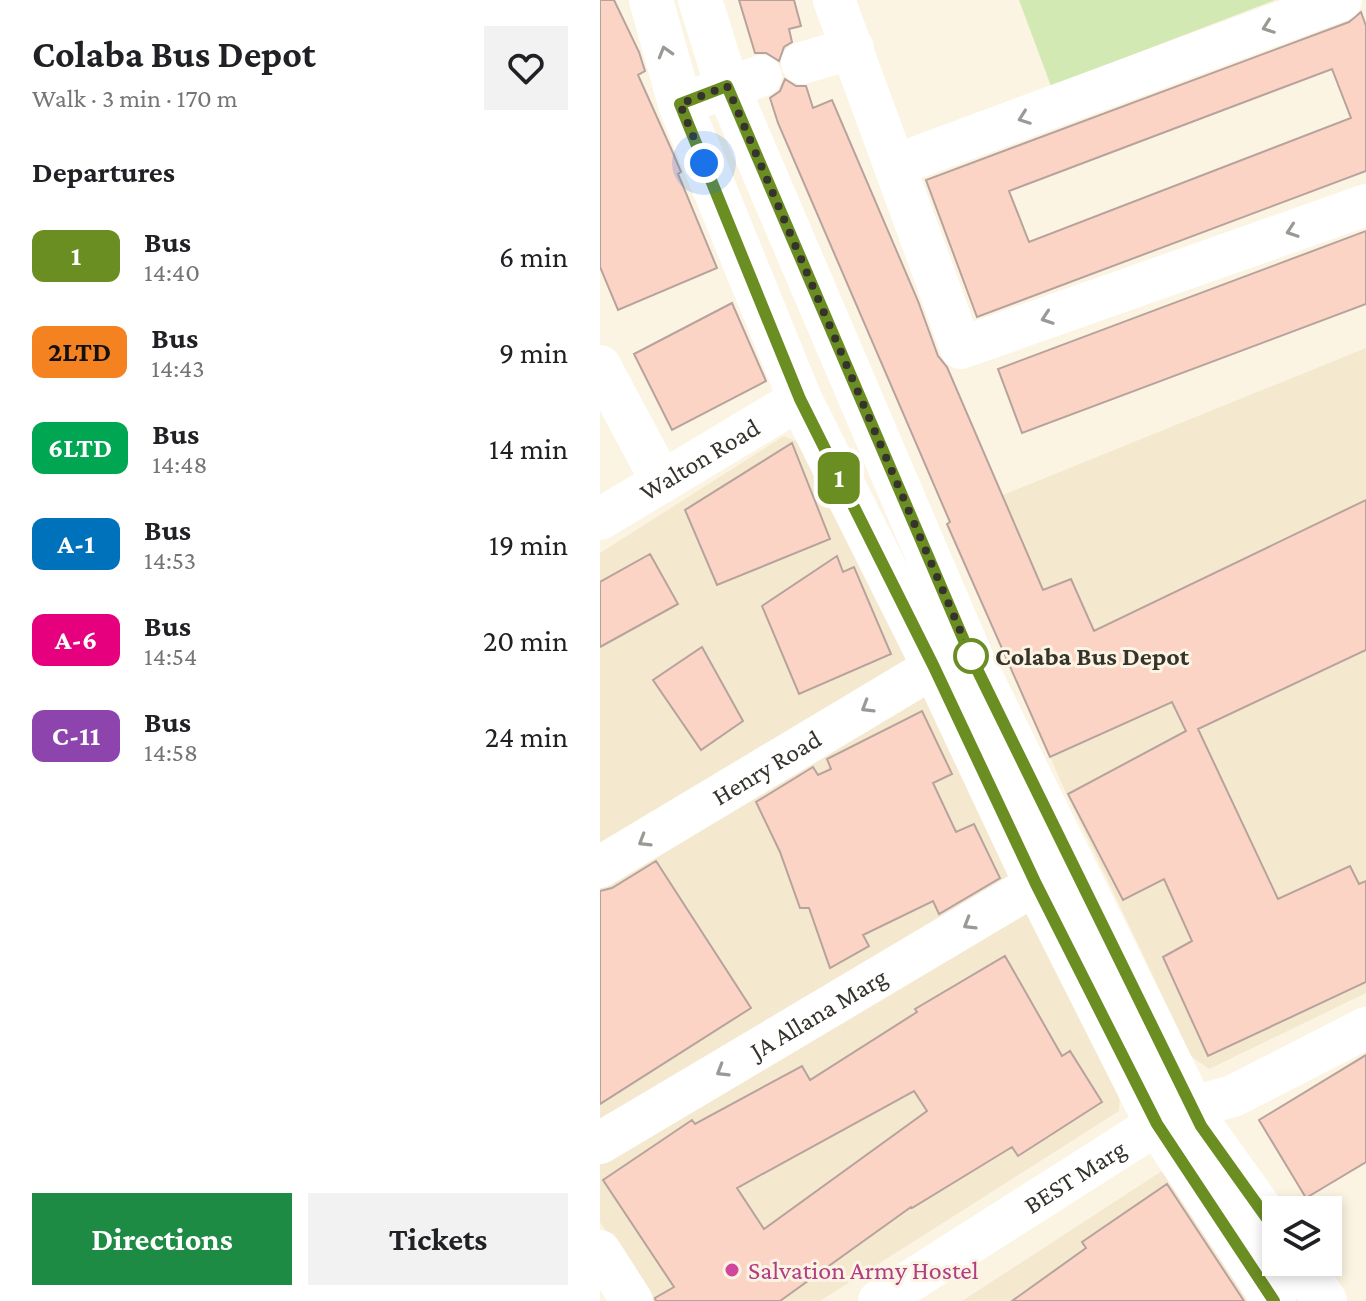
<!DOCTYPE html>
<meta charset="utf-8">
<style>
body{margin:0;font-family:"Crimson Pro",serif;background:#f2f2f2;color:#202124;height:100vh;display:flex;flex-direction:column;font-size:30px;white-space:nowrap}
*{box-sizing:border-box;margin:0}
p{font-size:26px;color:#757577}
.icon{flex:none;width:44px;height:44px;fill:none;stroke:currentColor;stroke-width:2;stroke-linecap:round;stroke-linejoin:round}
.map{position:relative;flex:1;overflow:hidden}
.details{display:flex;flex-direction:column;background:#fff;width:600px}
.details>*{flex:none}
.badge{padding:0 16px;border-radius:12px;font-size:28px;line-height:52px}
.fabs{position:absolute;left:662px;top:1196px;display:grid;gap:16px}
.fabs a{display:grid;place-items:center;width:80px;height:80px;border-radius:0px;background:#fff;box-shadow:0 4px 12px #0003;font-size:40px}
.you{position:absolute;width:40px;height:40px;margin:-20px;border:6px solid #fff;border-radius:50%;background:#1a73e8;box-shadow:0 0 0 12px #1a73e833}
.map>.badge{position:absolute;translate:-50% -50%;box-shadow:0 0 0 4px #fff}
h2{padding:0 32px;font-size:30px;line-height:72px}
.round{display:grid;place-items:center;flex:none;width:84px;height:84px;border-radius:0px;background:#f2f2f2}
.overview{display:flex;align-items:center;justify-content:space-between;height:136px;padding:0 32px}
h1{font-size:38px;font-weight:700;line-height:60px}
.cta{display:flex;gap:16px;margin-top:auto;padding:16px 32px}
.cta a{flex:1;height:92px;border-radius:0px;background:#1d8b43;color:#fff;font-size:32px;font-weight:700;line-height:92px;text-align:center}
.cta a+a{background:#f2f2f2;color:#202124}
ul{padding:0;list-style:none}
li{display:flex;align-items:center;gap:24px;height:96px;padding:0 32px}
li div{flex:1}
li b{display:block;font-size:30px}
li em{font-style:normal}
li .badge{min-width:88px;font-weight:700;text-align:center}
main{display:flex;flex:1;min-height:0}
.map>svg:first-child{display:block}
</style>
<main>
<section class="details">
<div class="overview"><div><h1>Colaba Bus Depot</h1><p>Walk · 3 min · 170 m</p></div><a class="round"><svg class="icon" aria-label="heart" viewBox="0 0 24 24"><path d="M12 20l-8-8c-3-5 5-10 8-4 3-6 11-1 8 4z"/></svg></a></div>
<h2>Departures</h2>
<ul>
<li><span class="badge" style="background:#6b8e23;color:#fff">1</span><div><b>Bus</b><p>14:40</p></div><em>6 min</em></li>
<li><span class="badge" style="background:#f58220;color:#111">2LTD</span><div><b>Bus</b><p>14:43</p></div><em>9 min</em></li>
<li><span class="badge" style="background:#00a651;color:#fff">6LTD</span><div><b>Bus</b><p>14:48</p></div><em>14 min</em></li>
<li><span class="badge" style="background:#0072bc;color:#fff">A-1</span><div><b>Bus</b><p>14:53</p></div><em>19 min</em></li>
<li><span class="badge" style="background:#e6007e;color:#fff">A-6</span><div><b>Bus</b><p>14:54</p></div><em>20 min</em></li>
<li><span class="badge" style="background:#8e44ad;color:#fff">C-11</span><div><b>Bus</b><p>14:58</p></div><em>24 min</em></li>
</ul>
<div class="cta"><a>Directions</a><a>Tickets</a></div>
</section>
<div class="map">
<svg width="766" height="1301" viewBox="0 0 766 1301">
<rect width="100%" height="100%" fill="#fcf4e2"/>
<path fill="#f4e8cf" d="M766,348v645l-157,76 -18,-13 -131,-276 -111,-263z
M184,436l21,9 316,634 -2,32 -299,190h-169l-51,-79v-669z
M565,1169l94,132h-297z"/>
<path fill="#d2e9b4" d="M419,0h256l-224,86z"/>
<path fill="#fbd4c6" stroke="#b7a39c" stroke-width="2" fill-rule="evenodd" d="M0,0h14l25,52 6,19 -7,4 35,78 8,19 -3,2 39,94 -99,42 -18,-43z
M139,0h55l7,26 -12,3 3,13 -8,5 -5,14 -13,-8h-11z
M761,12l5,14v145l-389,146 -51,-137 423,-158zM732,69l19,49 -322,124 -20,-51z
M185,79l11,7h10l7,22 19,-8 86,201 20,55 9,11 96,223 28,-11 23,52 272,-131v150l-168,79 80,170 72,-33 9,18 7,-3v101l-158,74 -45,-99 29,-16 -28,-62 -41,21 -55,-106 118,-63 -14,-29 -122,55 -103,-233 3,-2 -172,-399 -8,-25 10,-7z
M766,231v73l-344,129 -24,-64z
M132,303l34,78 -94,49 -38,-76z
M192,443l38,96 -113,46 -32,-75z
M50,554l28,50 -78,43v-65z
M237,556l6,16 11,-5 37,87 -92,40 -37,-88z
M102,647l41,74 -42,29 -48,-70z
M322,711l30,63 -19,9 23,49 18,-8 26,54 -61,36 -6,-13 -70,34 6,11 -39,22 -21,-60h-9l-20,-56 -24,-50 57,-35 5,8 13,-6 -4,-10z
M56,861l95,147 -151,96v-213l12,-3z
M405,956l57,100 8,-5 32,51 -84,54 -6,-9 -100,61 -1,-1 -131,94h-124l-1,-3 19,-11 -71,-107 89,-60 3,4 107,-58 8,14 107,-68 -2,-3zM314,1091l13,20 -163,118 -27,-41z
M766,1055v107l-60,36 -47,-78z
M567,1184l77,117h-232l74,-53 -4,-6z"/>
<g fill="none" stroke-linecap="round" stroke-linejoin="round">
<g stroke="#fff" stroke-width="42">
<path d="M234,0l127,348 405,-143"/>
<path d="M202,63l51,-15"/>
<path d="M80,104l81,-28"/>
<path d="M296,165l445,-165"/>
<path d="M0,366l62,116"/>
<path id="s1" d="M0,519l200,-120"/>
<path id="s2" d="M0,867l334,-200"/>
<path id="s3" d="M0,1143l436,-259 32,-16"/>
<path d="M0,1251l32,50"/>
<path id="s4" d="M279,1301l278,-177 35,-17 41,-11 133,-68"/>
</g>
<path stroke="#fff" stroke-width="44" d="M51,0l29,104 120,295 134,268 102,217 121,240 117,177
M100,0l27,86 244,571 230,469 75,105
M698,1262l27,39"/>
</g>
<defs><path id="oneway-chevron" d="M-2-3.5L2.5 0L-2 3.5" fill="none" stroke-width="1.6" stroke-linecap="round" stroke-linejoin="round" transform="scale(2)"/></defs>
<g stroke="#9a9996">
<use href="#oneway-chevron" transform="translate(668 27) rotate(160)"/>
<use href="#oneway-chevron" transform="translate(65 52) rotate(-106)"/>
<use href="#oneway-chevron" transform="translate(424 118) rotate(160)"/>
<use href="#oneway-chevron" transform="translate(692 231) rotate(161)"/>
<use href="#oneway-chevron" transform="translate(447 318) rotate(161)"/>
<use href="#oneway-chevron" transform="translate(267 707) rotate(149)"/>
<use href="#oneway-chevron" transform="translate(44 841) rotate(149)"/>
<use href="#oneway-chevron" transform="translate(369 924) rotate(149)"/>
<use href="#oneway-chevron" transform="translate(122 1071) rotate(149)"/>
</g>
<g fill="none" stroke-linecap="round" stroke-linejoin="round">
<defs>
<path id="line" d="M674,1301l-117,-177 -121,-240 -102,-217 -134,-268 -120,-295 47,-18 244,571 230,469 75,105"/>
</defs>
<use href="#line" stroke="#fff" stroke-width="18"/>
<use href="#line" stroke="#6b8e23" stroke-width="12"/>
<path stroke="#36332c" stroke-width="8" stroke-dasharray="0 14.4" d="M104,163l-24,-59 47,-18 244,570"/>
</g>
<circle fill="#fff" stroke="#6b8e23" stroke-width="4" cx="371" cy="656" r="16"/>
<circle fill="#d1479c" stroke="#fcf4e2" stroke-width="3" cx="132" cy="1270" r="8"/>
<g text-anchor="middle" stroke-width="6" stroke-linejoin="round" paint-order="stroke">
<g font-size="26" fill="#36332c" stroke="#fcf4e2">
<text dy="9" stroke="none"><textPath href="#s1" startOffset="116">Walton Road</textPath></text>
<text dy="9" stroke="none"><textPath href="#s2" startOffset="194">Henry Road</textPath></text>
<text dy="9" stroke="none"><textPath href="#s3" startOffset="254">JA Allana Marg</textPath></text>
<text dy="9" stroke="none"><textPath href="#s4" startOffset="232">BEST Marg</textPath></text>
</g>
<g font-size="26" font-weight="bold" fill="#36332c" stroke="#fcf4e2" text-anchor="start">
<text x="395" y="665">Colaba Bus Depot</text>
</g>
<g font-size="26" fill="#b23c85" stroke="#fcf4e2" text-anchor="start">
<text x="148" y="1279">Salvation Army Hostel</text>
</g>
</g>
</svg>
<div class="fabs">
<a><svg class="icon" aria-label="layers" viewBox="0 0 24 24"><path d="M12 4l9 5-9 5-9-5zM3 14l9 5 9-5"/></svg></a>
</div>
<div class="you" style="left:104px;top:163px"></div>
<b class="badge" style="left:239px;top:478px;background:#6b8e23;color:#fff">1</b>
</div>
</main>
